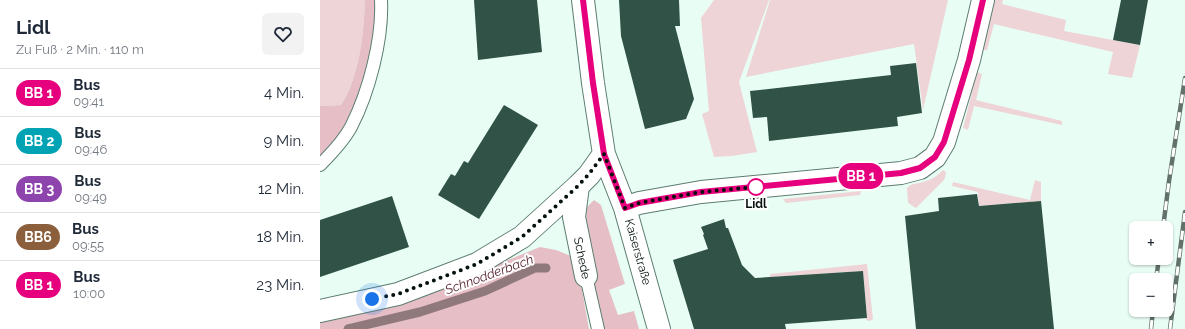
<!DOCTYPE html>
<html lang="de">
<meta charset="utf-8">
<style>
body{margin:0;font-family:Raleway,sans-serif;background:#f2f2f3;color:#1f2937;height:100vh;display:flex;flex-direction:column;font-size:15px;white-space:nowrap}
*{box-sizing:border-box;margin:0}
p{font-size:13px;color:#747a83}
.icon{flex:none;width:22px;height:22px;fill:none;stroke:currentColor;stroke-width:2;stroke-linecap:round;stroke-linejoin:round}
.map{position:relative;flex:1;overflow:hidden}
.drawer{display:flex;flex-direction:column;background:#fff;width:320px}
.drawer>*{flex:none}
.badge{padding:0 8px;border-radius:13px;font-size:14px;line-height:26px}
.fabs{position:absolute;left:809px;top:221px;display:grid;gap:8px}
.fabs a{display:grid;place-items:center;width:44px;height:44px;border-radius:6px;background:#fff;box-shadow:0 1px 3px #0004;font-size:20px}
.you{position:absolute;width:20px;height:20px;margin:-10px;border:3px solid #fff;border-radius:50%;background:#1a73e8;box-shadow:0 0 0 6px #1a73e833}
.map>.badge{position:absolute;translate:-50% -50%;box-shadow:0 0 0 2px #fff}
.round{display:grid;place-items:center;flex:none;width:42px;height:42px;border-radius:6px;background:#f2f2f3}
.summary{display:flex;align-items:center;justify-content:space-between;height:68px;padding:0 16px}
h1{font-size:19px;font-weight:700;line-height:30px}
ul{padding:0;list-style:none}
li{display:flex;align-items:center;gap:12px;height:48px;padding:0 16px;border-top:1px solid #e0e1e3}
li div{flex:1}
li b{display:block;font-size:15px}
li em{font-style:normal}
li .badge{min-width:44px;font-weight:700;text-align:center}
main{display:flex;flex:1;min-height:0}
.map>svg:first-child{display:block}
</style>
<main>
<section class="drawer">
<div class="summary"><div><h1>Lidl</h1><p>Zu Fuß · 2 Min. · 110 m</p></div><a class="round"><svg class="icon" aria-label="heart" viewBox="0 0 24 24"><path d="M12 20l-8-8c-3-5 5-10 8-4 3-6 11-1 8 4z"/></svg></a></div>
<ul>
<li><span class="badge" style="background:#e6007e;color:#fff">BB 1</span><div><b>Bus</b><p>09:41</p></div><em>4 Min.</em></li>
<li><span class="badge" style="background:#00a3b4;color:#fff">BB 2</span><div><b>Bus</b><p>09:46</p></div><em>9 Min.</em></li>
<li><span class="badge" style="background:#8e44ad;color:#fff">BB 3</span><div><b>Bus</b><p>09:49</p></div><em>12 Min.</em></li>
<li><span class="badge" style="background:#8b5e3c;color:#fff">BB6</span><div><b>Bus</b><p>09:55</p></div><em>18 Min.</em></li>
<li><span class="badge" style="background:#e6007e;color:#fff">BB 1</span><div><b>Bus</b><p>10:00</p></div><em>23 Min.</em></li>
</ul>
</section>
<div class="map">
<svg width="865" height="329" viewBox="0 0 865 329">
<rect width="100%" height="100%" fill="#e8fef5"/>
<path fill="#eed3d7" d="M0,0h45c-1,29 -4,58 -14,85 -2,7 -6,13 -10,20l-21,1z
M394,0h55l-30,82 18,70 -25,4 -18,1 -12,-43 7,-3 -8,-93z
M450,0h178l-25,110 -9,-66 -168,33z
M673,0h10l-1,4 64,16 -2,11 76,14 -8,33 -24,-4 5,-22 -119,-28 -7,26h-4z
M657,72l5,2 -6,26 86,21v4l-88,-19 -6,24 -5,-2z
M623,170l3,2 -1,6 -2,3 -27,27 -8,-5 -1,-15c6,-6 12,-4 19,-7 7,-2 12,-6 17,-11z
M715,180l6,2v19l-62,5 -1,-14 -26,-6 1,-4 77,18z
M541,191l-1,4 -74,8 -3,-4z
M547,264l6,55 -3,2 -4,-1v-2l1,-1 -4,-46 -93,6v-3z"/>
<path fill="#e5bfc5" d="M45,0h11l-1,30 -15,63 -11,31 -29,35v-53l21,-1c4,-7 8,-13 10,-20 10,-27 13,-56 14,-85z
M274,200l7,5 24,79 -16,6 9,25 16,-4 5,18h-36c-7,-40 -17,-80 -17,-121z
M220,247l16,3 15,6 7,11 11,62h-269v-6l82,-20z"/>
<g fill="none" stroke-linecap="round" stroke-linejoin="round">
<path stroke="#90797c" stroke-width="9" d="M28,329l72,-17 65,-21 50,-23h11"/>
</g>
<path fill="#315246" d="M154,0h63l5,52 -64,8z
M299,0h60l1,26h-5l19,73 -8,20 -41,10 -24,-93z
M801,0h27l-8,45 -27,-5z
M596,63l6,50 -25,4 1,9 -129,15 -2,-24 -14,1 -3,-27 141,-16 -1,-9z
M184,105l34,20 -59,94 -41,-24 13,-21 4,2 9,-15 4,2z
M657,194l2,12 62,-5 13,128h-138l-11,-113 34,-5 -1,-13z
M72,196l17,51 -89,30v-57z
M404,219l2,9h2l14,37 13,13 108,-7 4,47 -82,6 1,5h-92l-21,-69 35,-11 -5,-14 1,-1 -3,-7z"/>
<g fill="none" stroke-linecap="round" stroke-linejoin="round">
<defs>
<path id="lane" d="M0,165c10,-10 24,-25 31,-38 18,-35 32,-88 30,-127
M266,276l12,53"/>
<path id="street" d="M263,0l10,83 11,71 21,54 34,121
M258,186l-4,31 12,59
M305,208l14,-5 62,-11 200,-19 19,-5 15,-11 9,-15 25,-82 14,-60
M0,311l78,-17 79,-30 45,-27 56,-51 11,-11 15,-21"/>
</defs>
<use href="#lane" stroke="#5c7d70" stroke-width="14"/>
<use href="#street" stroke="#5c7d70" stroke-width="24"/>
<use href="#lane" stroke="#fff" stroke-width="12"/>
<use href="#street" stroke="#fff" stroke-width="22"/>
<defs>
<path id="rail" d="M843,228l6,-47 16,-103
M836,280l3,-22
M831,329l2,-19
M850,329l15,-117"/>
</defs>
<use href="#rail" stroke="#62726b" stroke-width="4.5"/>
<use href="#rail" stroke="#fff" stroke-width="3" stroke-dasharray="9" stroke-linecap="butt"/>
</g>
<g fill="none" stroke-linecap="round" stroke-linejoin="round">
<defs>
<path id="line" d="M263,0l10,83 11,71 21,54 14,-5 62,-11 200,-19 19,-5 15,-11 9,-15 25,-82 14,-60"/>
</defs>
<use href="#line" stroke="#fff" stroke-width="9"/>
<use href="#line" stroke="#e6007e" stroke-width="6"/>
<path stroke="#05110c" stroke-width="4" stroke-dasharray="0 7.2" d="M52,299l26,-5 79,-30 45,-27 56,-51 11,-12 15,-20 21,54 14,-5 62,-11 55,-5"/>
</g>
<circle fill="#fff" stroke="#e6007e" stroke-width="2" cx="436" cy="187" r="8"/>
<g text-anchor="middle" stroke-width="4" stroke-linejoin="round" paint-order="stroke">
<g font-size="12" font-weight="bold" fill="#05110c" stroke="#fff">
<text x="436" y="208">Lidl</text>
</g>
<g font-size="12" fill="#05110c" stroke="#fff">
<text transform="translate(318 252) rotate(74)" y="4">Kaiserstraße</text>
<text transform="translate(262 258) rotate(78)" y="4">Schede</text>
</g>
<g font-size="13" font-style="italic" fill="#562430" stroke="#fff">
<text transform="translate(169 274) rotate(-20)" y="5">Schnodderbach</text>
</g>
</g>
</svg>
<div class="fabs">
<a>+</a>
<a>−</a>
</div>
<div class="you" style="left:52px;top:299px"></div>
<b class="badge" style="left:541px;top:176px;background:#e6007e;color:#fff">BB 1</b>
</div>
</main>
